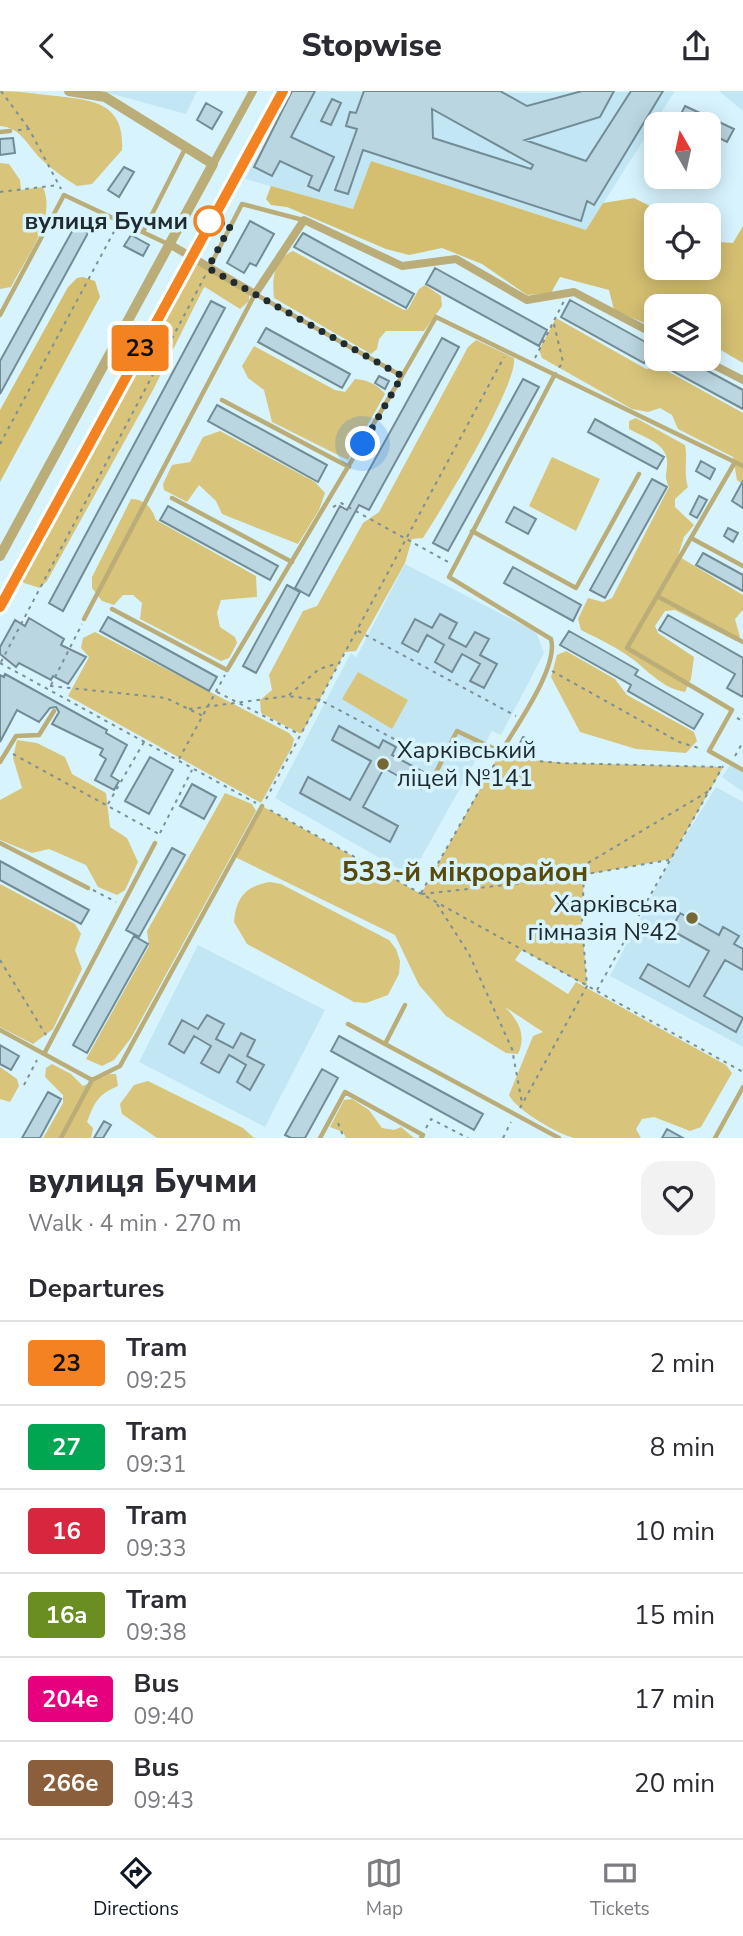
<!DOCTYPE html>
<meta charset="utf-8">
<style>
body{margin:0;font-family:"Nunito Sans",sans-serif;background:#f2f2f3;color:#2b2b33;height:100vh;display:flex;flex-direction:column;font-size:26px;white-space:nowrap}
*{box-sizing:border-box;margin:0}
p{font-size:23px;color:#7c7c81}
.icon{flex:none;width:38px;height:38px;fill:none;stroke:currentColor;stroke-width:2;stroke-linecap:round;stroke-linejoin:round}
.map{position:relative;height:1047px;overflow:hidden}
.drawer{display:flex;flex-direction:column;background:#fff;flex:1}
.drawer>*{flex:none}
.badge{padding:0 14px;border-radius:5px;font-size:24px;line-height:46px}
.needle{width:46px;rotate:351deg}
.fabs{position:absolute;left:644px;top:21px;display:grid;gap:14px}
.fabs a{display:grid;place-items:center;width:77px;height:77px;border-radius:14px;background:#fff;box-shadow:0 4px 18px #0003;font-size:35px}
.you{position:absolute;width:35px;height:35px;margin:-18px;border:5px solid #fff;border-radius:50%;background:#1a73e8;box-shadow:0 0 0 10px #1a73e833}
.map>.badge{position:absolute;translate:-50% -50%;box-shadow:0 0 0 4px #fff}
h2{padding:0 28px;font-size:26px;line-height:63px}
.round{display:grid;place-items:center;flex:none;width:74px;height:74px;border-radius:21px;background:#f2f2f3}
.headline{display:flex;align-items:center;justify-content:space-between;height:119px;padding:0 28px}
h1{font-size:33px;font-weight:800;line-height:52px}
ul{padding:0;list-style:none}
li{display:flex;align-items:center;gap:21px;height:84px;padding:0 28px;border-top:2px solid #e1e1e2}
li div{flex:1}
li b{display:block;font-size:26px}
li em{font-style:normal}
li .badge{min-width:77px;font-weight:700;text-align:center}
header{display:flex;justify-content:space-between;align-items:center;height:91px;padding:0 28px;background:#fff;font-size:32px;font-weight:800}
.tabs{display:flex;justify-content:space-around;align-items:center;height:98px;border-top:2px solid #e1e1e2;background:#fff;font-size:19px;color:#7c7c81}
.tabs a{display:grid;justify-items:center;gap:4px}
.tabs .selected{color:#111827}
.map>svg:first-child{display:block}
</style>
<header><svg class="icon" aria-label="back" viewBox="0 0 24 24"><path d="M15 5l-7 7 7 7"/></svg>Stopwise<svg class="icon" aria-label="share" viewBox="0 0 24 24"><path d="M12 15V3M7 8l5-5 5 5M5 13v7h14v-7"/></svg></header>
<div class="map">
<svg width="743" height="1047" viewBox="0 0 743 1047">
<rect width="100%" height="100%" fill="#d7f4fe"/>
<path fill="#c2e6f4" d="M101,0h96l-11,23z
M294,0l238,2 143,-2 -89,139 -215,-69 -18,48 -108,-30z
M719,0h24v20z
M405,473l131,68 8,21 -43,82 -9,-4 -81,145 -136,-78 76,-145 5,5z
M731,673l12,9v19l-21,-15z
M716,696l27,15v245l-133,-71 61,-117z
M198,854l127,65 -60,117 -126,-65z"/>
<path fill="#d8c47b" d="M0,0c19,0 37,3 56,5 37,4 69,7 66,54l-30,34 -15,2c-13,-8 -24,-16 -35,-26 -14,-13 -21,-33 -42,-34z
M0,72l9,1 11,16 1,10 22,-3c14,33 -17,70 -32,100l-11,2z
M293,160l111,59 4,-1 11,-20 6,-4 16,11 1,10 -18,25h-38l-7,8 -2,10 -6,5 -97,-56c-2,-19 -1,-38 19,-47z
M194,172l55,30v8l-9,8 -35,-22 -2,2 -50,101 -106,191 -7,7 -16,-5 -5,-5 2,-6 167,-308z
M556,227l90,51 14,-2 83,46v71l-6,-4 -4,-23 -55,-28 -6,-14 -12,-7 -12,4 -16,-3 -90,-51 -3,-8z
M476,249l38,18c4,27 -73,152 -91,180l-11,1 -7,24 -49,88 -11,1 -43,81h-3l-38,-20 -1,-13 12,-10 -3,-15 34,-64 14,-5 46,-83 16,-11 89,-165z
M254,255l81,44 10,2 10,-13c12,1 22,5 30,15l-37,66 -76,-38 -8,-32 -16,-12 -6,-12z
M636,327l49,27c3,15 -2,28 3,42l-13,12v8l19,18 -10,12 -6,19 65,39v15l-8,9 5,18 -4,4 -61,-31 -10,1 -10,15 3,7 36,24 -3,22 -6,13c-22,-4 -35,-19 -51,-32 -16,-12 -35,-21 -53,-30l-3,-11 10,-21 15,4 9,-4 57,-111c-6,-12 -1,-15 -2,-27 -1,-17 -26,-24 -38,-31v-8z
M220,340l95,51 10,11 -6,17 -21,34 -76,-30 -6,-13 -17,-16 -12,17 -23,-12 -1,-6 9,-19 18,-3 13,-25z
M552,366l48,22 -24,52 -47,-25z
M131,408c14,0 21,9 25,21l100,56 1,21 -36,3 -4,13 3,14 15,10 2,6 -8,15 -8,3 -81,-42 2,-16 -9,-8h-10l-9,10 -12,-4 -10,-13v-11z
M95,541l194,101 5,6 -2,8 -31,56 -193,-107 21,-39 -8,-9 2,-10z
M566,560l49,28 12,16 67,37 3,9 -11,12 -50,-4 -56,-17 -29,-55 6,-22z
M358,581l50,28 -16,29 -50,-30z
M17,649l20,3 28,14 7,17 34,19 4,34 17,11 11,24 -13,28 -8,5 -19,-8 -12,-22 -37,-16 -17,4 -32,-13v-40l22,-12 -9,-30z
M498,666l68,6 157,4 -52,92 -87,16 -2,48 5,63 -65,-36 -7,10 53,34 8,-12 150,83 6,8 -31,54 -11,4 -36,-14 -12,2 -6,10 5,9c-21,0 -45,0 -66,0 -16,-3 -59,-28 -66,-43l24,-59 10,-4 -38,-25c13,13 22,28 13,47l-12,-1 -60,-37 -27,-31 -24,-50 -160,-78 27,-51 159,88z
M225,702l27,11 4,7 -125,227 -17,22 -12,6 -16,-7 63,-113 -2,-15z
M270,791l11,2 108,56 7,9 4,12 -1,13 -11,21 -22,8 -12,-1 -107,-58 -13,-22c2,-24 11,-36 36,-40z
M0,793l75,40 6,10 -6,16 7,19 -29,60 -20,15 -33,-17z
M52,973l19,10 12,12 26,-12h7l2,12c-21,9 -23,16 -31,36l6,6 -2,10h-48l20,-35v-8l-18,-18 1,-9z
M0,976l17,12 2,7 -9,16 -10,-3z
M148,990l95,47 11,10h-97l-35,-24 -2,-10 14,-19z
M352,1008l17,11 13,18 12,2 7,-3 13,11h-68l-3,-6 -13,-5 14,-27z"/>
<path fill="#d4bf71" d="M371,70l215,69 17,-27 31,-5 34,17h-12v53h53v-31l10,5 14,1 10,-17v137l-34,-20v-37h-53v22l-42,-18 -5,-20 -49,-13 -9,16 -24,2 -45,-31 -40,-16 -33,7 -23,-6 -99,-42 -16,-2 -5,-6 5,-13 82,23z
M83,186l12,4 5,16 -100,185v-72l68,-123 9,-9z"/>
<path fill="#bad6e0" stroke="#728c95" stroke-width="2" fill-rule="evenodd" d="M292,0h23l-24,46 43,20 -15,34 -11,-5 4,-10 -32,-15 -8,15 -18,-9z
M364,0h136l27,15 55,-15h32l-14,26 -75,23 61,21 45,-70h32l-69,114 -7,-4 -6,20 -218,-71 -15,44 -13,-4 22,-61 -11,-3 4,-14 6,1zM432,18l101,56 -2,4 -98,-31z
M332,8l9,4 -10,22 -10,-4z
M206,12l16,9 -10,17 -15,-9z
M685,15l49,23 -7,13 -18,-9v-9h-18l-12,-6z
M13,47l2,15 -15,2v-16z
M124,76l10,5 -15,25 -11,-7z
M250,130l24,13 -18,32 -6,-3 -6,10 -17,-10z
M75,135l13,7 -88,161v-33z
M303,142l111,61 -8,14 -112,-61z
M131,144l18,10 -6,11 -19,-10z
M435,177l112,62 -8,16 -113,-62z
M570,209l86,48v11h30l57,31v19l-96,-52 -3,6 -83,-46z
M211,210l14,7 -162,303 -14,-8z
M266,237l84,46 -8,14 -84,-46z
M442,247l17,9 -90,163 -10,-5 -50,91 -14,-8 45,-82 7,4z
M379,285l10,5 -4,8 -10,-6z
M523,288l16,8 -91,164 -15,-8z
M217,314l110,60 -9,17 -110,-61z
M595,328l69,38 -7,12 -69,-37z
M701,370l14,8 -5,10 -14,-8z
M652,388l15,8 -62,111 -15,-8z
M743,390v27l-11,-7z
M699,405l8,4 -10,18 -7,-4z
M168,415l110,60 -8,14 -110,-60z
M514,416l22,12 -8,15 -22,-12z
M728,437l10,5 -5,9 -9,-6z
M703,462l40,22v16l-47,-26z
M513,476l68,38 -8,16 -69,-38z
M287,494l13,7 -44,81 -13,-7z
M440,523l17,9 -8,15 17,9 9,-15 14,7 -9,16 17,9 -13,24 -14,-7 10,-17 -18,-10 -10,18 -17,-10 9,-17 -17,-10 -9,17 -16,-9 13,-24 17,9z
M668,524l75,43v39l-16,-9 8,-14 -76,-44z
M108,526l109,60 -8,14 -109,-60z
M29,527l35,21 -3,6 25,12 -18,27 -15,-8 -2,4 -32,-17 -3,4 -16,-13v-7l15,-27 10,6z
M569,540l69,39 -3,5 68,39 -9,15 -66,-38 3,-6 -71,-40z
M5,583l102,56 -1,3 21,12 -16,31 8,5 -5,9 -19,-10 11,-21 -6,-4 3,-6 -51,-25 7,-12 -3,-5 -6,1 -11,14 -22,-12 -17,32v-67l4,2z
M339,635l40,22 4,-8 13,7 -4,8 37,20 -8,14 -37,-21 -21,39 35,19 -8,16 -90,-49 8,-16 42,23 21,-39 -39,-21z
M523,646l8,4 -6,10 -7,-4z
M457,651l8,4 -8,14 -7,-4z
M150,666l23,13 -24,44 -24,-13z
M192,693l24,13 -12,22 -24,-13z
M172,757l13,7 -46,82 -13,-7z
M0,770l89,49 -8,14 -81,-44z
M680,822l39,22 4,-8 16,9 -5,8 9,5v21l-18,-10 -21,36 39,22 -7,14 -96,-54 8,-14 41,23 20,-36 -38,-21z
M134,845l14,8 -61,109 -14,-8z
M207,924l17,9 -8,15 17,9 8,-15 14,7 -8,16 17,9 -14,25 -13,-8 9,-17 -17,-10 -10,18 -18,-10 10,-17 -17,-10 -10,17 -15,-9 13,-24 16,9z
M339,945l144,78 -9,16 -143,-79z
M0,954l19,11 -8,14 -11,-6z
M322,978l16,9 -33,60h-14l-6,-3z
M48,1001l13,7 -21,39h-18z
M104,1030l7,4 -8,13h-9z
M667,1038l16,9h-21z"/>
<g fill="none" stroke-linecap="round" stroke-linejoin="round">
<path stroke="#7b8f96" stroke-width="2" stroke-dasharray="3.5 5" stroke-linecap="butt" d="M1,0l28,38
M18,39l11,-1 32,60
M0,101l58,-7
M554,233l9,38 -5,7
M535,267l29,-57
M0,353l117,-218
M333,416l8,-4 107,59
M358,540l158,85
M1,571l205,-388
M0,572l256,140
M552,580l127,71 23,7
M51,594l31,-61
M50,595l116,12 37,18
M217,601l82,42
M289,604l30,-26 20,-6
M189,618l99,-13 32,4 97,51
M737,627l6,3
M13,663l146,80
M735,665l8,-14
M506,667l54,5 161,4
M179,668l46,-84
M266,708l238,-442
M108,713l36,-62
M270,719l473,262
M160,742l32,-63
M566,785l143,-85
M93,799l23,12
M421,802l77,-135
M422,803l130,-14 117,-20
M437,813l32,50 43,95 10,54
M0,869l46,75
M597,899l126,-224
M24,994l13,-25
M520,1017l67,-122 -5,-63 2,-48
M338,1032l6,15
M426,1037l5,-9 37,19
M503,1047l8,-16"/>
<path stroke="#bbad78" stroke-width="4.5" d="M0,41l10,-1
M143,141l42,-83
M209,177l33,-64 61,16
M0,224l64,-120 106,50
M222,309l127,67
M735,371l-108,186 105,62 -23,41 34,19
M172,407l120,64
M472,440l104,57 63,-114
M691,447l52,28
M657,505l86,46
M112,518l115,61 175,-294
M84,528l171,-325 147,82 34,-59 307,149
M0,671l16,-26 23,-1 15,-24
M430,693l27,-53 44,21c15,-26 58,-85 50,-113l-102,-62 106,-203
M0,752l88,45
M348,933l211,114
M0,939l92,50 -31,58
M385,953l20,-39
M44,963l111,-211
M92,989l28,-14 142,-260
M320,1047l25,-46 78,43 -2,3
M715,1047l28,-51"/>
<path stroke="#bbad78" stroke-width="8" d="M213,73l40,-73
M171,154l84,49 49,-74 98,46 54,-7 71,41 47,-8 82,43
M702,268l41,21"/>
<path stroke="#bbad78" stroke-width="10" d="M0,465l213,-392 -108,-67 -36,-6"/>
<path stroke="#48575c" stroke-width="2" d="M0,516l283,-516"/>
</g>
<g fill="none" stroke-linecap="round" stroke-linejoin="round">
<defs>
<path id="line" d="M0,516l283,-516"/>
</defs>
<use href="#line" stroke="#fff" stroke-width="16"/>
<use href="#line" stroke="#f58220" stroke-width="10"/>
<path stroke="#202b2f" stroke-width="7" stroke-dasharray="0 12.6" d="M209,130l22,4 -23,43 194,108 -39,68"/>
</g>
<circle fill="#fff" stroke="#f58220" stroke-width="3.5" cx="209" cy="130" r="14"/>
<g fill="#756835" stroke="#d7f4fe" stroke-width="2.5">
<circle cx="383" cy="673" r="7"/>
<circle cx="692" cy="827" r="7"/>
</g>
<g text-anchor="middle" stroke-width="7" stroke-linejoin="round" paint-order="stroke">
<g font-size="24" font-weight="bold" fill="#202b2f" stroke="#d7f4fe" text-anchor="end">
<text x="188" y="138">вулиця Бучми</text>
</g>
<g font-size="24" fill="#202b2f" stroke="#d7f4fe" text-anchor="start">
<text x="397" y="667">Харківський<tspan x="397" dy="28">ліцей №141</tspan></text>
<text x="678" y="821" text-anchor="end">Харківська<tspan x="678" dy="28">гімназія №42</tspan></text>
</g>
<g font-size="28" font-weight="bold" fill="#584a09" stroke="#d7f4fe">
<text x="465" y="790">533-й мікрорайон</text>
</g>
</g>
</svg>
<div class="fabs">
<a><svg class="needle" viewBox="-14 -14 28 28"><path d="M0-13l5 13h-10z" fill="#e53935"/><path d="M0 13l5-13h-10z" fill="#7c7c81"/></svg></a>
<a><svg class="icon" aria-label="locate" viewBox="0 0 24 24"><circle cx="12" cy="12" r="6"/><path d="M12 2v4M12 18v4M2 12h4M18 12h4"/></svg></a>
<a><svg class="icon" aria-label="layers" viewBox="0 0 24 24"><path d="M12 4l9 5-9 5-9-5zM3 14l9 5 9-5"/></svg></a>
</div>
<div class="you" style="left:363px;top:353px"></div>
<b class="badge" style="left:140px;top:257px;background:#f58220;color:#111">23</b>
</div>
<section class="drawer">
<div class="headline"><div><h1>вулиця Бучми</h1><p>Walk · 4 min · 270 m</p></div><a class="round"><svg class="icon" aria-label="heart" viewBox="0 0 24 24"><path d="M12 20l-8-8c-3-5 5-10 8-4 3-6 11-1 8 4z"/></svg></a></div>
<h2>Departures</h2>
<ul>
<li><span class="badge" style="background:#f58220;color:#111">23</span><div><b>Tram</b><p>09:25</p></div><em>2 min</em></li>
<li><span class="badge" style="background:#00a651;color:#fff">27</span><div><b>Tram</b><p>09:31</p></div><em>8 min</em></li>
<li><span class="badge" style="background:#d7263d;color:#fff">16</span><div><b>Tram</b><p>09:33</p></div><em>10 min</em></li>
<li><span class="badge" style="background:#6b8e23;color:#fff">16a</span><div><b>Tram</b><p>09:38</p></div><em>15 min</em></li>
<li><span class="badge" style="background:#e6007e;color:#fff">204е</span><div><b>Bus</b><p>09:40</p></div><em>17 min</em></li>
<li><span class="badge" style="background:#8b5e3c;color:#fff">266е</span><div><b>Bus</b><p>09:43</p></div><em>20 min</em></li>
</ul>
</section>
<nav class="tabs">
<a class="selected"><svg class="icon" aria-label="directions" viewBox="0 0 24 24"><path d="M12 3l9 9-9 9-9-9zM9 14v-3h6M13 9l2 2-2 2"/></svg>Directions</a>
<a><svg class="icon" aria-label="map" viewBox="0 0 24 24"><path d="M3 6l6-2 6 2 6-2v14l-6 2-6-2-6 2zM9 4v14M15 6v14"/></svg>Map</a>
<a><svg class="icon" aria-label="tickets" viewBox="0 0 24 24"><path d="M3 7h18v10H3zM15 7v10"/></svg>Tickets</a>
</nav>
